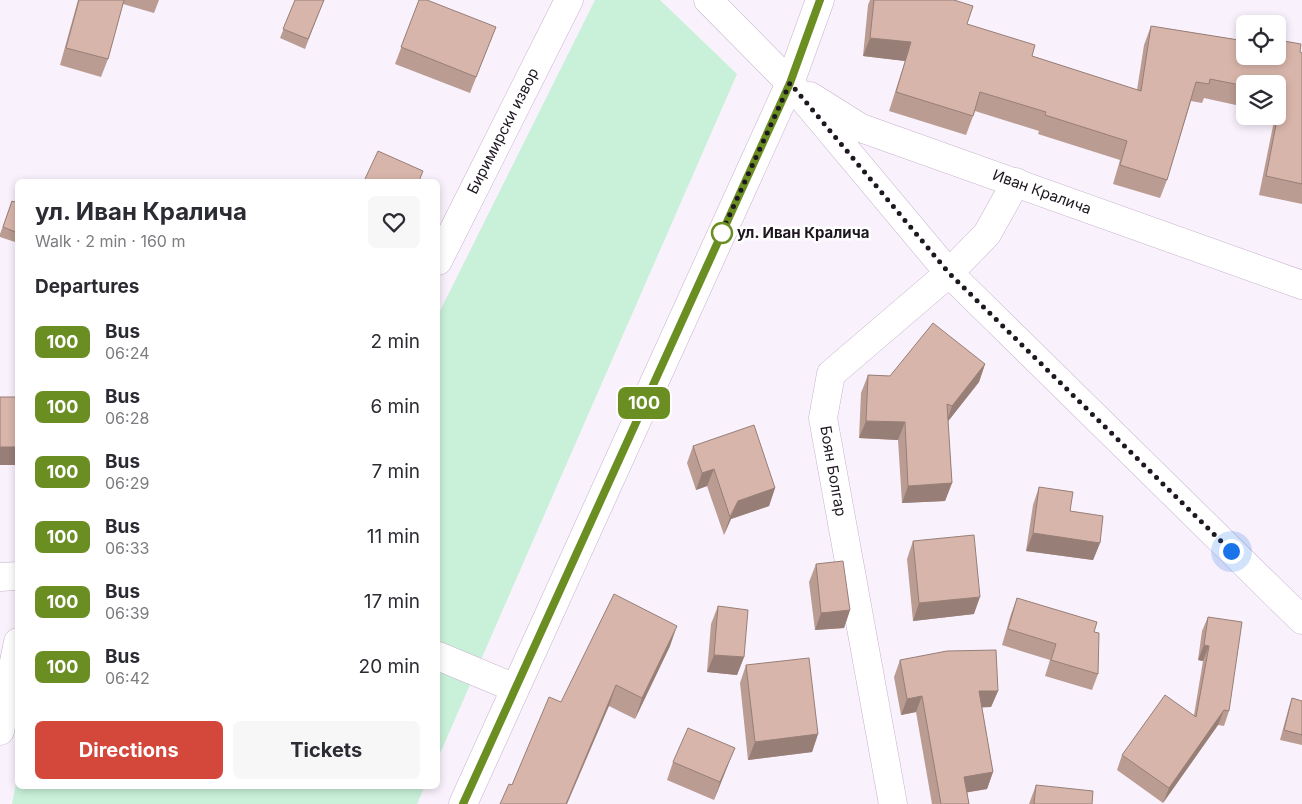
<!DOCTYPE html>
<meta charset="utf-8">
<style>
body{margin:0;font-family:Inter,sans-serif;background:#f7f7f7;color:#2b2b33;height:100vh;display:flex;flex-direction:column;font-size:19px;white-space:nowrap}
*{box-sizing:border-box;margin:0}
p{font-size:16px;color:#7c7c81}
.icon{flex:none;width:28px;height:28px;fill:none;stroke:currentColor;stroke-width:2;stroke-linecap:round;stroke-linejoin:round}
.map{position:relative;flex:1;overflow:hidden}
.panel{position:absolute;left:15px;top:179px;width:425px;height:610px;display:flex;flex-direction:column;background:#fff;border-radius:8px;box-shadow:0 2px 8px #0003}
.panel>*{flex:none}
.badge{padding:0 10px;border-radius:8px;font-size:18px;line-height:32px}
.buttons{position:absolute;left:1236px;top:15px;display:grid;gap:10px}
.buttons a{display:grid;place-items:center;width:50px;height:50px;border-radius:8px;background:#fff;box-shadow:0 2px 8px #0003;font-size:25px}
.you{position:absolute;width:25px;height:25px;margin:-12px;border:4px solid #fff;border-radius:50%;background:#1a73e8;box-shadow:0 0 0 8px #1a73e833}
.map>.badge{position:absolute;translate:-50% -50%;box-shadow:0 0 0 2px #fff}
h2{padding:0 20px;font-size:19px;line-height:45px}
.round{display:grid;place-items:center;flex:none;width:52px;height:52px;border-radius:8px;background:#f7f7f7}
.headline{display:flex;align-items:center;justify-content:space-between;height:85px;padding:0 20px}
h1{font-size:24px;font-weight:700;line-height:38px}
.action{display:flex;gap:10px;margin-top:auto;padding:10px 20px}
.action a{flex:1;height:58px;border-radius:8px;background:#d4473b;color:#fff;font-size:20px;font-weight:700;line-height:58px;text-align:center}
.action a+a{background:#f7f7f7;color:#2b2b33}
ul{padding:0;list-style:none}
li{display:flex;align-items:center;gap:15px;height:65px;padding:0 20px}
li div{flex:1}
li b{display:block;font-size:19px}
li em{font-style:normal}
li .badge{min-width:55px;font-weight:700;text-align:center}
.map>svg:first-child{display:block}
</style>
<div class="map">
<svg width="1302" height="804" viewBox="0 0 1302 804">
<rect width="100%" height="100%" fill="#f9f1fc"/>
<path fill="#c9f1d9" d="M595,0h65l77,74 -299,684v-443z
M17,778l1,8h407l-8,18h-405z"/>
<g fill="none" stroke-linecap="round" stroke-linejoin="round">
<defs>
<path id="street" d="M708,0l82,83 159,190 353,347
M810,96l51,32 441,157
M438,261l131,-261
M0,577l18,-1
M438,656l77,32
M0,731l18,-89
M463,804l327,-721 30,-83
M893,804l-70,-386 8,-44 118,-101 38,-39 29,-52"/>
</defs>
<use href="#street" stroke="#c7b2cd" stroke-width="29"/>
<use href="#street" stroke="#fff" stroke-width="28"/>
</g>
<path fill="#ba9c92" d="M78,0h81l-5,13 -31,-9 -15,55 -7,18 -41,-12z
M295,0h29l-19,49 -25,-11z
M419,0l77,27 -26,66 -75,-29z
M870,0h84l13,24 65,32 105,34 7,-45 7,-19 94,15v15l55,-4 2,1v151l-43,-9 16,-79h3v-32h-33v23l-41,-9 -2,5 -11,-2 -24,79 -7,18 -47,-14 7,-24 -82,-26 1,-3 -64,-20 -9,24 -77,-24 16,-50 -42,-5 5,-51z
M12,201l6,2v40l-18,-6v-3z
M985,364l-6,18 -31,39 4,62 -7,18 -43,2 -4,-63 -39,-2 2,-45 7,-18 22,1z
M693,446l82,42 -6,18 -38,13 -7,16 -17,-49 -11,4 -9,-27z
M1039,487l31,24 30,32 -7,17 -67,-9 7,-46z
M913,541l61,73 -61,7 -6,-62z
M816,564l34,46 -6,18 -29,2 -6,-48z
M1017,598l77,34 4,42 -6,16 -47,-14 5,-16 -48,-15 9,-31z
M718,606l26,51 -7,18 -30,-3 4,-48z
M1208,617l21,94 -5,15 -6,-1 -55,78 -46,-33 5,-15 72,-40 9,-54 -5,-1 4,-29z
M670,646l-35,73 -26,-13 -97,79 49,-83z
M900,660l98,31 -7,16h-9l11,65 -6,17 -20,3 2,12h-37l-16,-92 -15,3 -7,-38z
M746,665l72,69 -6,18 -64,8 -8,-77z
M1292,698l10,3v44l-22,-5 9,-33z
M673,762l55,3 -14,35 -47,-20z
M1036,785l56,19h-63z"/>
<path fill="#977f77" d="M870,38l41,4 -6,19 -42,-5z
M985,364l-6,18 -33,42 6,-18z
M866,421l39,1 -7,18 -39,-2z
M0,447h18v18h-18z
M714,469l-7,17 -11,4 6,-17z
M952,483l-7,18 -43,2 6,-17z
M775,488l-6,18 -38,13 -7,16 6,-18 8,-16z
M1033,533l67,10 -7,17 -67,-9z
M980,597l-6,17 -61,7 6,-18z
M850,610l-6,18 -29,2 6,-17z
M677,626l-7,20 -35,73 7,-21z
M1204,645l5,1 -6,15 -5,-1z
M714,655l30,2 -7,18 -30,-3z
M616,685l-7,21 -42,98h-1z
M979,691h19l-7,16 -18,1z
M922,696l-6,16 -15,3 6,-16z
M1224,710l-6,15 -55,78 6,-15z
M818,734l-6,18 -64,8 7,-18z
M735,748l-7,17 -14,35 6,-18z
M993,772l-6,17 -29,5 6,-17z"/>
<path fill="#d8b5aa" stroke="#977f77" d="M79,0h45l-16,59 -42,-11z
M295,0h29l-16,39 -25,-10z
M419,0h8l69,27 -20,50 -75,-30z
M874,0h80l19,6 -6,18 68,21 -3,11 109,35 10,-65 94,15v15h33v-16l23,4 -1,8 2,1v131l-36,-8 16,-82 -4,-1v-9h-33v2l-35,-7 -1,5 -13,-2 -29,98 -47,-15 7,-24 -82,-26 1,-3 -66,-20 -7,24 -77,-24 15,-50 -41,-4z
M378,151l45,20 -4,10h-55z
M12,201l6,2v30l-15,-6z
M933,323l52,41 -33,42 -5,-2 5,79 -44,3 -3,-64 -39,-1 2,-46 22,1z
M0,397h18v50h-18z
M754,425l21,63 -37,13 -8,16 -16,-48 -12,4 -9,-27z
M1039,487l34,5 -3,19 33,5 -3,27 -67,-10z
M974,535l6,62 -61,6 -6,-62z
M843,561l7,49 -29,3 -5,-49z
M614,594l63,32 -35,72 -26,-13 -50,119h-66l9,-20 3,1 37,-88 12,5z
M1017,598l80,24 -3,10 5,1 -1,41 -47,-14 5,-16 -48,-15z
M718,606l30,4 -4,47 -30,-2z
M1208,617l34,5 -13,89 -5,-1 -55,78 -47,-33 43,-60 31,22 13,-71 -5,-1z
M996,650l2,41h-19l14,81 -29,5 5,27h-28l-19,-108 -15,3 -7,-39 47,-9z
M809,658l9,76 -63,8 -9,-77z
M1292,698l10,3v34l-18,-5z
M688,728l47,20 -15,34 -47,-20z
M1036,785l57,6 -1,13h-58z"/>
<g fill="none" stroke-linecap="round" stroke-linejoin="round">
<defs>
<path id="line" d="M463,804l327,-721 30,-83"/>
</defs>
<use href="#line" stroke="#fff" stroke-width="11"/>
<use href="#line" stroke="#6b8e23" stroke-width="8"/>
<path stroke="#1e1720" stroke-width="5" stroke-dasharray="0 9" d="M722,233l-2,3 70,-153 159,190 282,278"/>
</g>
<circle fill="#fff" stroke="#6b8e23" stroke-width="2.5" cx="722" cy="233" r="10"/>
<g text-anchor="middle" stroke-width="5" stroke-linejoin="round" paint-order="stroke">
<g font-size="15" fill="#1e1720" stroke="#fff">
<text transform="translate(503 131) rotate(-63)" y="5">Биримирски извор</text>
<text transform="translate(1042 192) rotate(20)" y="5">Иван Кралича</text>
<text transform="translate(833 471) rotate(80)" y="5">Боян Болгар</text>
</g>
<g font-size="15" font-weight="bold" fill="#1e1720" stroke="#fff" text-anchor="start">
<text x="737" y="238">ул. Иван Кралича</text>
</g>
</g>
</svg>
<div class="buttons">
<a><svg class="icon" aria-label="locate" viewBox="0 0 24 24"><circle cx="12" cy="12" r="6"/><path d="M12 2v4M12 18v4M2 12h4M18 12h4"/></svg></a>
<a><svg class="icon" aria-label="layers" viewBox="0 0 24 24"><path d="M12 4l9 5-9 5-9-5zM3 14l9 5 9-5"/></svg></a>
</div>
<div class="you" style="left:1231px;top:551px"></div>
<b class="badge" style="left:644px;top:403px;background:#6b8e23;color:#fff">100</b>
<section class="panel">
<div class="headline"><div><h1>ул. Иван Кралича</h1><p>Walk · 2 min · 160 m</p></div><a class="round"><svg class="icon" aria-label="heart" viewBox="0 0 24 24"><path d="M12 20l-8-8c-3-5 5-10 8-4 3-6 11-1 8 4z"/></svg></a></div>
<h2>Departures</h2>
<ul>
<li><span class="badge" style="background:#6b8e23;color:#fff">100</span><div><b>Bus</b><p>06:24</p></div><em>2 min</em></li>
<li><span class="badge" style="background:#6b8e23;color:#fff">100</span><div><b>Bus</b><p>06:28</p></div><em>6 min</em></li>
<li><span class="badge" style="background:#6b8e23;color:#fff">100</span><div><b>Bus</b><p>06:29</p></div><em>7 min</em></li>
<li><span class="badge" style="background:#6b8e23;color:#fff">100</span><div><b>Bus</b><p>06:33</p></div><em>11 min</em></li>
<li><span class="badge" style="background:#6b8e23;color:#fff">100</span><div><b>Bus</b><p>06:39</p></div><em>17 min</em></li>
<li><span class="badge" style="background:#6b8e23;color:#fff">100</span><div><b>Bus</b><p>06:42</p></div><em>20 min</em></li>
</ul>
<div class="action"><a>Directions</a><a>Tickets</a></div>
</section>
</div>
